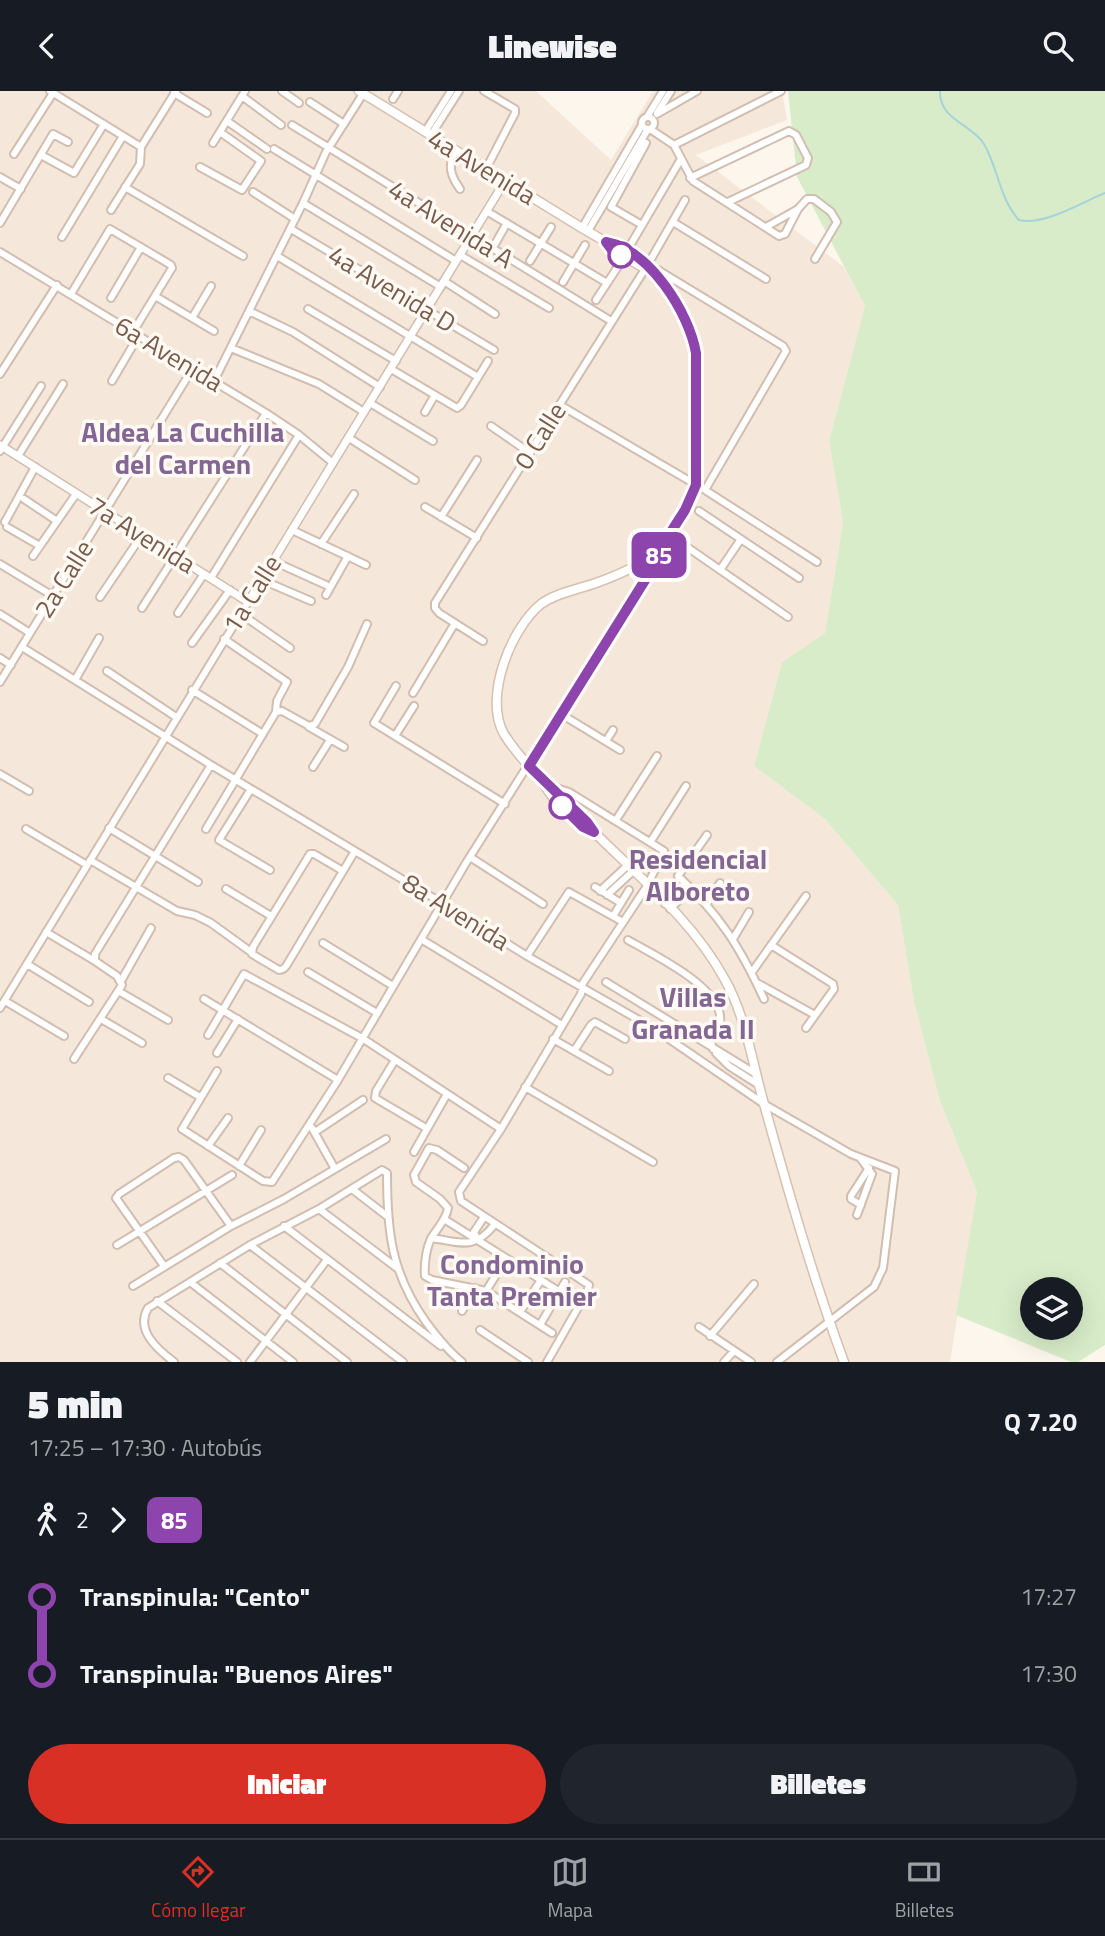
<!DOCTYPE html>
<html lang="es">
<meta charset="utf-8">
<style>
body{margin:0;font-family:"Titillium Web",sans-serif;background:#20242c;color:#f1f3f6;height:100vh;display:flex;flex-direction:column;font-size:26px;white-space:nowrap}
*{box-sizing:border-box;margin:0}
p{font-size:23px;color:#9ea1a6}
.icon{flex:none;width:38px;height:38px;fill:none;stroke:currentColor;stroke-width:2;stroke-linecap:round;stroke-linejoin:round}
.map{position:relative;height:1271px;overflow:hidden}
.drawer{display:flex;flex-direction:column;background:#171b24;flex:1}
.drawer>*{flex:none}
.badge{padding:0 14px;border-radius:10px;font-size:24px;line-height:46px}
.tools{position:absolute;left:1020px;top:1186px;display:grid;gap:14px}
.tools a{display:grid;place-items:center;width:63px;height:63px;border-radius:50%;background:#171b24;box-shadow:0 7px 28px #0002;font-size:35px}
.map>.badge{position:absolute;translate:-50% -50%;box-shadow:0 0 0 4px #fff}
.legs{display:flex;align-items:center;gap:10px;height:77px;padding:0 28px;font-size:23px}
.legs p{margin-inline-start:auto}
.summary{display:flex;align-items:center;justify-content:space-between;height:119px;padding:0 28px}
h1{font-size:38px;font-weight:800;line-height:52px}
.primary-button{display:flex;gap:14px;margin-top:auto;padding:14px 28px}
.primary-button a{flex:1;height:80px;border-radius:42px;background:#d93025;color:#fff;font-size:28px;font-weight:800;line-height:80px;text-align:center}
.primary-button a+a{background:#20242c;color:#f1f3f6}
ul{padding:0 28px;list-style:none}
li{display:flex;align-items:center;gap:24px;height:77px;font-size:26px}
li i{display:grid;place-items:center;width:10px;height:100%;margin:0 9px;background:currentColor}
li i::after{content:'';width:18px;height:18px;margin:-9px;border:5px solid;border-radius:50%;background:#171b24}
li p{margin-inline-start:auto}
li:first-child i{background:linear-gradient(#0000 50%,currentColor 0)}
li:last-child i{background:linear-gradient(currentColor 50%,#0000 0)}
header{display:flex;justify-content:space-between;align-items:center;height:91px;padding:0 28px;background:#171b24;font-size:32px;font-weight:800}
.menu{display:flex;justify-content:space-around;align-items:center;height:98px;border-top:2px solid #363941;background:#171b24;font-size:19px;color:#9ea1a6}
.menu a{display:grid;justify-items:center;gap:4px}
.menu .active{color:#d93025}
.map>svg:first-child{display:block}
</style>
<header><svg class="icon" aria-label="back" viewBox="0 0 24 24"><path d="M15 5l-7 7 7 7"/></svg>Linewise<svg class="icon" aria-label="search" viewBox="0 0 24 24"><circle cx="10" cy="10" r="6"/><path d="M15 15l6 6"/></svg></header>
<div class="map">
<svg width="1105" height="1271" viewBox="0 0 1105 1271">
<rect width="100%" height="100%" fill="#fdf6ec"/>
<path fill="#f5e8da" d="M0,0h536l75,69 42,-69h129l5,29 -91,35 148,112 21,39 -36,135 14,81 -18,111 -43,29 -28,104 71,53 73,86 16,97 26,99 37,91 -27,170h-950z"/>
<path fill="#d8ecc9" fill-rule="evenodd" d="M788,0h317v1254l-27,17h-7l-115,-47 21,-123 -37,-91 -26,-99 -16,-97 -73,-86 -71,-53 28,-104 43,-29 18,-111 -14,-81 36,-135 -68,-129zM1032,1199h39v38h-39z"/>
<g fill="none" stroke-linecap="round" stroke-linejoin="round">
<path stroke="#a5d3da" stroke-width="2" d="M940,0c-1,29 32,33 44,53 14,24 16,56 35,76 25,6 63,-18 86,-27"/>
<defs>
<path id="minor" d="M50,0l91,56
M282,0l17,12
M484,0l31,18v4l-29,56
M174,2l33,20
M242,5l39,29
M393,8l5,-8
M310,11l34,22
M657,22l14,-22
M657,23l40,-23
M642 32a6 6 0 1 1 12 0a6 6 0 1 1-12 0Z
M647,26l16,-26
M227,30l40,28
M292,34l319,196
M650,38l24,16 19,36 86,55 6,-2 13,-25
M425,41l26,-41
M431,44l28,-44
M213,52l32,-52
M674,54l107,-54
M274,58l182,112
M455,59c-7,16 -5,25 5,39
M14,63l39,-61
M41,64l33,18 30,-49
M200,76l42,23 19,-29 -41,-29
M0,86l21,12
M690,87l99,-47 7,4 12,23 -2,7 -78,37
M125,96l118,69
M253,101l42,27
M303,112l138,84
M111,119l29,-46 1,-17 35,-56
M488,121l119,71
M673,131l93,57
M0,132l53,-89 15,8
M642,134l-31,-18 35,-64
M766,136l32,-18 9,-10h7l17,13 6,10 -22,37
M582,137l60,-103
M291,138l203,121
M588,140l60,-102
M62,146l61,-101
M495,153l12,-21
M631,153l50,-85
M0,161l266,161 33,22 34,28
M460,164l89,53
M277,165l201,121
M530,170l21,-34
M647,175l38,-66
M648,177l10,2 125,76 3,5 -81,139
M444,190l51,33
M563,191l22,-37
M71,203l39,-65 61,36 1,3 -39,64
M155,205l59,35
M111,207l30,-51
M596,209l21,-32
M308,218l88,52
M249,220l44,21 87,55
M192,227l19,-32
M231,257l88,36 45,28
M391,278l66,39 4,-3 27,-44
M0,283l57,-89
M112,290l27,-46
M214,290l89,-178 23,-51 37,-58
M370,312l63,38
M560,314l145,85 112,72
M425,321l10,-17
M491,335l39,27
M349,347l66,42
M0,360l41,-65
M18,365l45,-72
M24,408l33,22
M425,416l52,31
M699,420l100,67
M441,426l36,-57
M5,431l30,-55
M7,436l33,19
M292,439l74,35
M671,442l12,8 4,6 101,70
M667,448l11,8h9
M321,453l33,-50
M33,465l43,-62
M273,470l53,24
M0,473l53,32
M720,479l21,-31
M211,487l88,-143
M262,489l49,21
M326,504l22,-39
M100,506l42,-62
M142,517l124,-195
M178,522l26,-39
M0,523l30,19
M241,523l49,34
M224,548l63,43 -10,19 -1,11
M483,550l-44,-28 -4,-5v-5l210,-334
M192,552l38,-53
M22,556l189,118 231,138 85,53 126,72 111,76 87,50 44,17 -12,97 -9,19 -97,75
M0,567l11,7
M107,580l69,46
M75,589l24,-42
M0,591l193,-314
M396,595l-22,37 131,81
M192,599l71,44
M413,602l42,-70
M561,623l59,36
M309,636l35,20
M395,645l19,-30
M606,650l7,-11
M313,676l17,-27
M0,683l29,17
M251,698l-32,51 51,30
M616,729l41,-64
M109,737l89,54
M26,738l61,36
M206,738l70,-117 6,-1 27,15 6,-2 33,-57 19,-43
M707,744l-29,41c42,39 62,71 86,123
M651,750l35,-55
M470,766l73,47
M90,769l87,51 18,4 16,8 40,29
M343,780l-29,-17h-4l-57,93 -1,7 27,16c5,0 7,-3 9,-7l67,-112
M595,796l26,16
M226,798l45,27
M600,800l27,-25
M607,804l26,-24
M665,813l20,-21
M707,813l13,-21
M670,818l21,-21
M615,822l14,-23
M46,841l49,29
M421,848l141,86
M733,848l16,-27
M628,849c24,14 97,48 92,82 -1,7 -6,14 -9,20l2,7
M323,852l70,43
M771,854l62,39 1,5 -28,39
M527,865l42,-64 54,30
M27,873l62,38
M308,881l69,41
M752,881l54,-76
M121,890l30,-53
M606,891l150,92
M759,893l56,31
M120,901l48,28
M204,908l134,81
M5,910l59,35
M0,917l248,-406
M101,928l41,24
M208,944l36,-61 118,64 139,91
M553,948l56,32
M574,960l17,-26 4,-3 30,17
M217,962l21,-34
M716,962l13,13 30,19
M74,968l48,-74 -5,-9 -22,-15v-7l116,-189
M395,969l-19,31 -1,7 51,30
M217,980l-35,58 81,52 9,1 66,-102 128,-217 191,-302 3,-12
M168,987l32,19
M525,996l128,75
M312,1037l23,41
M315,1041l48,-32
M208,1055l20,-28
M414,1061l33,-58
M239,1075l22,-36
M464,1077l-27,-18 -8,-2 -15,27 2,7 24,17 8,9c-2,12 -10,19 -16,29 -6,10 -8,28 -7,39l7,4 54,11 66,42
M352,1098l35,27
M861,1114l-10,-6v-3l18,-28
M319,1118l78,59
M857,1124l15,-41 -11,-15
M444,1128l116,73
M284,1135l157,120
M431,1147c30,4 43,13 64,-14
M477,1148l-3,-7 10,-15
M117,1154l115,-70
M250,1154l153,117
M220,1172l127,99
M164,1175l-48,-68 3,-4 55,-36 5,-1 5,3 47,66
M190,1191l103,80
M133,1195l98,-60 53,-27 102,-60
M486,1200l20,-32
M157,1210l80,61
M462,1220l13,-23
M520,1221l21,-32
M540,1234l25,-43
M699,1236l52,35
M480,1239l48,32
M710,1245l44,-52
M174,1271c-17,-13 -39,-32 -26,-54l102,-63 69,-36 63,-39 5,3c0,58 4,100 39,149 11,15 21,28 36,40
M250,1271l76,-101
M547,1271l40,-70 2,-7 -128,-84 -2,-9 42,-63 80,-135 2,-11 64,-97 17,-35 -95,-59 -16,-5
M724,1271l10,-11"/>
<path id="tertiary" d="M0,354l248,157 257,-421"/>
<path id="secondary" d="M359,0l223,137 24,14 19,8 17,12 13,13 28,38 11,29 3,125c-1,19 -7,34 -16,50 -25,41 -41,50 -85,66 -17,6 -40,10 -55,21 -30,24 -58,94 -37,130 21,34 55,60 83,88l7,10c45,45 99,89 130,146 22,38 28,84 40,126 24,86 49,174 80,258
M606,151l6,8 34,19
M544,693c10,18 31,39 50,48"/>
</defs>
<use href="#minor" stroke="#d1beb0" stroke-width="10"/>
<use href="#tertiary" stroke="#d1beb0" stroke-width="10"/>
<use href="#secondary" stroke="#d6c0b0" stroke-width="11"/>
<use href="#minor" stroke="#fff" stroke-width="6"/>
<use href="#tertiary" stroke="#fff" stroke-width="7"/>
<use href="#secondary" stroke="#fff" stroke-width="8"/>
</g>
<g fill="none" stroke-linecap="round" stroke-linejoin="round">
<defs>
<path id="line-1" d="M562,715l21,21 11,5 -7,-10 -58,-56 128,-205 3,-12 25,-39 11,-25v-132c-7,-40 -46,-103 -90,-111l6,8 9,5"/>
</defs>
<use href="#line-1" stroke="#fff" stroke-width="16"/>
<use href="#line-1" stroke="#8e44ad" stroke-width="10"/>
</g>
<g fill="#fff" stroke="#8e44ad" stroke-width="3.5">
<circle cx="621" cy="164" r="12"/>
<circle cx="562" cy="715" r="12"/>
</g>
<g text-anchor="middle" stroke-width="7" stroke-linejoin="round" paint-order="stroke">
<g font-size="26" fill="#7a5c4d" stroke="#fffaf3">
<text transform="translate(482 76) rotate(31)" y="9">4a Avenida</text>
<text transform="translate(451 133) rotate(32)" y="9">4a Avenida A</text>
<text transform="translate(392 198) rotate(31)" y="9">4a Avenida D</text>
<text transform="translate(169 263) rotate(31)" y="9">6a Avenida</text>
<text transform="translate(540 345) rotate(-58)" y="9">0 Calle</text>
<text transform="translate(142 444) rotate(32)" y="9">7a Avenida</text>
<text transform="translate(64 488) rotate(-58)" y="9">2a Calle</text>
<text transform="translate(252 503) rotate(-58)" y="9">1a Calle</text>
<text transform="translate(456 821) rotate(32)" y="9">8a Avenida</text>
</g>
<g font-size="28" font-weight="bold" fill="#846695" stroke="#fffaf3">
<text x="183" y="351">Aldea La Cuchilla<tspan x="183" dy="32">del Carmen</tspan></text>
<text x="698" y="778">Residencial<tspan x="698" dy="32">Alboreto</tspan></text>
<text x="693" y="916">Villas<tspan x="693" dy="32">Granada II</tspan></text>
<text x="512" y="1183">Condominio<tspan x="512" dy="32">Tanta Premier</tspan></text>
</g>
</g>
</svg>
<div class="tools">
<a><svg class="icon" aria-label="layers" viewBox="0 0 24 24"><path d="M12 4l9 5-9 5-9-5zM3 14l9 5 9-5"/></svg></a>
</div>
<b class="badge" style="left:659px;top:464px;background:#8e44ad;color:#fff">85</b>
</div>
<section class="drawer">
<div class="summary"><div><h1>5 min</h1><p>17:25 – 17:30 · Autobús</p></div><b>Q 7.20</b></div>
<div class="legs"><svg class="icon" aria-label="walk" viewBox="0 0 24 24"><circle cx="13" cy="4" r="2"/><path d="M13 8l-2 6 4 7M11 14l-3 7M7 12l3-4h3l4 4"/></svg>2<svg class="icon" aria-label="forward" viewBox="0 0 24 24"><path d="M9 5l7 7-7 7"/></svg><b class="badge" style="background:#8e44ad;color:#fff">85</b></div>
<ul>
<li><i style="color:#8e44ad"></i><b>Transpinula: &quot;Cento&quot;</b><p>17:27</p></li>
<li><i style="color:#8e44ad"></i><b>Transpinula: &quot;Buenos Aires&quot;</b><p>17:30</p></li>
</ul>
<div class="primary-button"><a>Iniciar</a><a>Billetes</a></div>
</section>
<nav class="menu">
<a class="active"><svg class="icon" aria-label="directions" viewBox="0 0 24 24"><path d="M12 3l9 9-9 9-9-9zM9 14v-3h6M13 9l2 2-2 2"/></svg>Cómo llegar</a>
<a><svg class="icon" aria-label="map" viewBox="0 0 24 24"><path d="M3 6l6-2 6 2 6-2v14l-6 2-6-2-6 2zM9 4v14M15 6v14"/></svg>Mapa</a>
<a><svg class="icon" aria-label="tickets" viewBox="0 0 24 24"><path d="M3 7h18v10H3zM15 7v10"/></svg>Billetes</a>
</nav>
